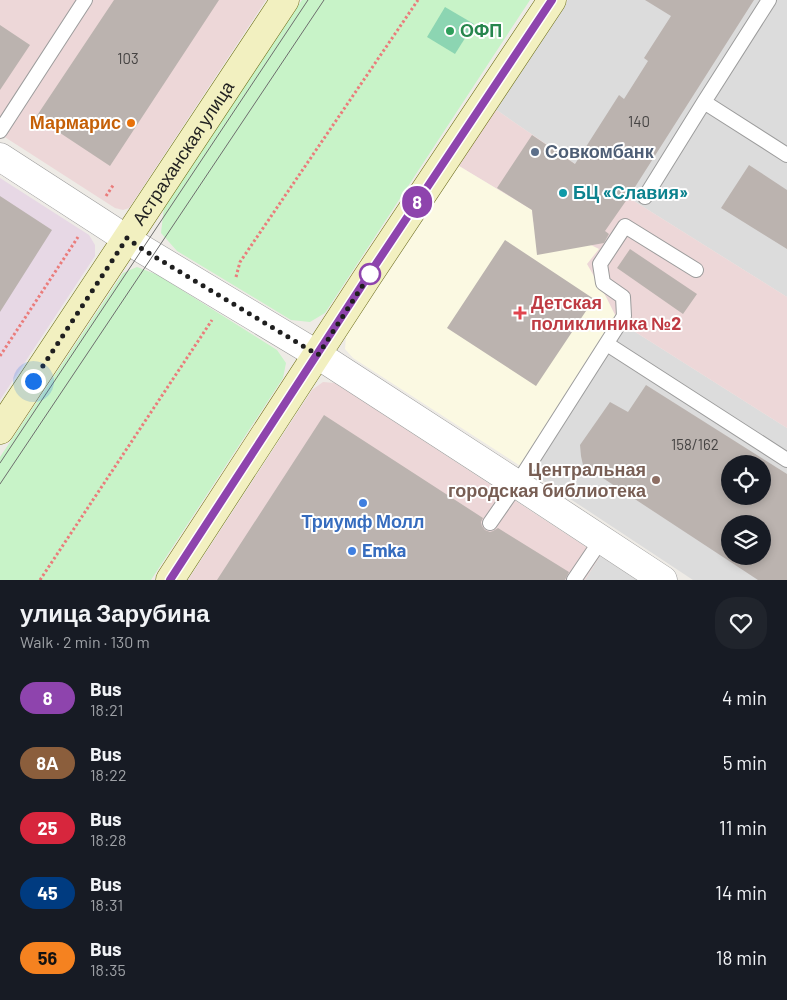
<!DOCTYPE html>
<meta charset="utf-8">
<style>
body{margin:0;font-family:Barlow,sans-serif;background:#20242c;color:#f1f3f6;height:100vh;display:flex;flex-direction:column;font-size:19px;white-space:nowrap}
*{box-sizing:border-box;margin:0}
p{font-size:16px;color:#9ea1a6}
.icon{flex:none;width:28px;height:28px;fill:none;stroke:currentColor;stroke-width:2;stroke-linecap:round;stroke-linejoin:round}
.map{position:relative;height:580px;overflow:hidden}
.sheet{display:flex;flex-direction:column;background:#171b24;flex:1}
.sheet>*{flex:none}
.badge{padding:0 10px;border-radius:16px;font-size:18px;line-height:32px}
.fabs{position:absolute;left:721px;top:455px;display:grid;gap:10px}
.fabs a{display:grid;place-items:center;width:50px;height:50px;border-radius:50%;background:#171b24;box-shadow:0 2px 8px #0003;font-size:25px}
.you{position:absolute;width:25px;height:25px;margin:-12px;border:4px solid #fff;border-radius:50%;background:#1a73e8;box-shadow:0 0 0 8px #1a73e833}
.map>.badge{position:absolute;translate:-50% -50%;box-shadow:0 0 0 2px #fff}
.round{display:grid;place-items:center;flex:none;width:52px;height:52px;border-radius:20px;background:#20242c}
.headline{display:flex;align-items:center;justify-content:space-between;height:85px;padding:0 20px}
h1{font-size:24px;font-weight:700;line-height:38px}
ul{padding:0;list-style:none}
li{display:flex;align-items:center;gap:15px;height:65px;padding:0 20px}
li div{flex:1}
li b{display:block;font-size:19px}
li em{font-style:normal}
li .badge{min-width:55px;font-weight:700;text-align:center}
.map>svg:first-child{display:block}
</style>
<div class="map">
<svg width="787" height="580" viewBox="0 0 787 580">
<rect width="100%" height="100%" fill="#eeebe6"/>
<path fill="#dcdcdc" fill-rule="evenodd" d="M568,0h219v297l-212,-133 -80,-55z
M618,321l169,107v152h-94l-171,-113zM730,464h32v32h-32zM730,524h32v32h-32z
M600,556l37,24h-52z"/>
<path fill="#edd7d8" d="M0,0h266l-137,208 -6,2 -8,-2 -115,-74z
M495,109l80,55 212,133v131l-169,-107 -12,-24 -20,-33 12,-15 -57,-16 -8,-12 -1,-11 -73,-44z
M323,382l12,1 265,173 -15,24h-397l124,-190z"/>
<path fill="#e7d8e5" d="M0,178l89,57 6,10v11l-95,144z"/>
<path fill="#fbf9e2" d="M459,166l73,44 1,11 8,12 50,12 8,4 -12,15 19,33 12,24 -96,146 -169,-109 -8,-9 1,-13z"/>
<path fill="#c8f3c8" d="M302,0h228l-205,313 -15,9 -19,-2 -114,-69 -16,-18 3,-26z
M137,267l21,8 119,75 9,13 -3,15 -132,202h-151v-123l123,-184z"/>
<path fill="#8cd5b2" d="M445,7l29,17 -19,30 -28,-17z"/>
<path fill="#bbb3af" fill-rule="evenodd" d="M114,0h105l-109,166 -74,-49z
M645,0h109l-126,198 -23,33 4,3 -5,9 -67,12 -5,-45 -35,-22 35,-53 43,29 44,-69 5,4 24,-38 -4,-3 27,-42z
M0,25l30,20 -30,45z
M749,165l38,25v59l-66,-41z
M0,196l52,34 -52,82z
M505,240l89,59 -58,87 -89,-58z
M630,249l67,45 -14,20 -66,-46z
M646,385l141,89v106h-29l-175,-115 -2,-9 -1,-11 30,-43 18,10zM730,464h32v32h-32zM730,524h32v32h-32z
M324,415l159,103 -2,4 1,4 3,4 5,2 3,-1 5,-3 71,44 -4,8h-348z"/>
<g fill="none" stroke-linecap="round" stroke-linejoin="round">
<defs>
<path id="lane" d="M704,102l83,53
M0,131l85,-131
M645,197l59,-95 65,-102
M607,344l180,116
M490,523l27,-39 107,-168 -1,-19 -20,-14 -3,-19 25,-38 71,44
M574,580l27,-40"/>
<path id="street" d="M0,157l142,92 176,106 199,129 146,96"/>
<g id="secondary">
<path id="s1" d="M0,430l285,-430"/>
<path d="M170,580l198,-304 184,-276"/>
</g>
</defs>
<use href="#lane" stroke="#9c9c9c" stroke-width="16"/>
<use href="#street" stroke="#9c9c9c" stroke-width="29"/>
<use href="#secondary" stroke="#696a11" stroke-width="29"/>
<path stroke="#ea7c7b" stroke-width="3" stroke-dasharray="2.5 2.5" stroke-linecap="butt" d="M106,196l8,-12
M236,277l4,-15 178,-262
M0,356l78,-119
M40,580l172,-260"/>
<use href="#lane" stroke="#fff" stroke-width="14"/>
<use href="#street" stroke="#fff" stroke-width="28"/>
<use href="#secondary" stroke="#f2f0c0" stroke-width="28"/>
<path stroke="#6d6d6d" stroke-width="1" d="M0,463l308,-463
M0,484l324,-484"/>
</g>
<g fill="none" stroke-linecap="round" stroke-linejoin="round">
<defs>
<path id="line" d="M170,580l198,-304 184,-276"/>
</defs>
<use href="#line" stroke="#fff" stroke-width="11"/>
<use href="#line" stroke="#8e44ad" stroke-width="8"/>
<path stroke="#1f1f1f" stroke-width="5" stroke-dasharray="0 9" d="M33,381l94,-143 15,11 176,106 52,-81"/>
</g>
<circle fill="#2e9e5b" stroke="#fff" stroke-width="2" cx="450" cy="31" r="5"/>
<circle fill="#e8710a" stroke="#fff" stroke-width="2" cx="131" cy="123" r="5"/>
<circle fill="#5c6f8a" stroke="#fff" stroke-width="2" cx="535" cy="152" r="5"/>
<circle fill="#0f9aa8" stroke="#fff" stroke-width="2" cx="563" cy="193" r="5"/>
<circle fill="#fff" stroke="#8e44ad" stroke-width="2.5" cx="370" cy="274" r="10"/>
<path fill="#e0444e" stroke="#fff" stroke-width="2" d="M517.5 305.5h5v5h5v5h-5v5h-5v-5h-5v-5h5z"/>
<circle fill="#8d6e63" stroke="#fff" stroke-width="2" cx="656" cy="480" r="5"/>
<g fill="#3f7fe0" stroke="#fff" stroke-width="2">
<circle cx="363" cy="503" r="5"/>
<circle cx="352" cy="551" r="5"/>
</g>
<g text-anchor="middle" stroke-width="4" stroke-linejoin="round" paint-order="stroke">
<g font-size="15" fill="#464443">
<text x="128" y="64">103</text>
<text x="639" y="127">140</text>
<text x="695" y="450">158/162</text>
</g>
<g font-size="18" font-weight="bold" fill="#27864d" stroke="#fff" text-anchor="start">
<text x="460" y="37">ОФП</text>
</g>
<g font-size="18" font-weight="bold" fill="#c56008" stroke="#fff" text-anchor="end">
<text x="121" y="129">Мармарис</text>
</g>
<g font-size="18" font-weight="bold" fill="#4e5e75" stroke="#fff" text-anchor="start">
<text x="545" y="158">Совкомбанк</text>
</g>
<g font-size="18" fill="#1f1f1f" stroke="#fff">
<text dy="6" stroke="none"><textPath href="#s1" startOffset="332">Астраханская улица</textPath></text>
</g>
<g font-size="18" font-weight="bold" fill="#0d838f" stroke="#fff" text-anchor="start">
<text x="573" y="199">БЦ «Славия»</text>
</g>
<g font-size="18" font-weight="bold" fill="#be3a42" stroke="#fff" text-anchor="start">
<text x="531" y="309">Детская<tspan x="531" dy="21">поликлиника №2</tspan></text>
</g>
<g font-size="18" font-weight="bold" fill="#785e54" stroke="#fff" text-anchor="end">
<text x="646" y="476">Центральная<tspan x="646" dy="21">городская библиотека</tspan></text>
</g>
<g font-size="18" font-weight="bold" fill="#366cbe" stroke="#fff">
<text x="363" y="528">Триумф Молл</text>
<text x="362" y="557" text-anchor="start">Emka</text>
</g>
</g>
</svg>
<div class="fabs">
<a><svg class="icon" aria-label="locate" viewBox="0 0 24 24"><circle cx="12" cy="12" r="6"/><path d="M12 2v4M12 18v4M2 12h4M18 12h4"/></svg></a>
<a><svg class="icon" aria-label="layers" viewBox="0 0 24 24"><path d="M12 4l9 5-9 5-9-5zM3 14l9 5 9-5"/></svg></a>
</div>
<div class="you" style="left:33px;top:381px"></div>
<b class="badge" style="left:417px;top:202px;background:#8e44ad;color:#fff">8</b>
</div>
<section class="sheet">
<div class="headline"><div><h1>улица Зарубина</h1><p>Walk · 2 min · 130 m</p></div><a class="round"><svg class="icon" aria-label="heart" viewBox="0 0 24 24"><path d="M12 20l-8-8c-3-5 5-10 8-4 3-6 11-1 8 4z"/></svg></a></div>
<ul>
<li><span class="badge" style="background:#8e44ad;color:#fff">8</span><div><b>Bus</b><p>18:21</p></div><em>4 min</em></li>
<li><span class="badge" style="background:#8b5e3c;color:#fff">8А</span><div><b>Bus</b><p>18:22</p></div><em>5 min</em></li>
<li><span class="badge" style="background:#d7263d;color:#fff">25</span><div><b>Bus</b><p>18:28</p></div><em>11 min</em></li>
<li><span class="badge" style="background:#003b80;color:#fff">45</span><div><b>Bus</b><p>18:31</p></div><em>14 min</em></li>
<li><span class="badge" style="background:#f58220;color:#111">56</span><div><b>Bus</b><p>18:35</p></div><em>18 min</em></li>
</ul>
</section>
